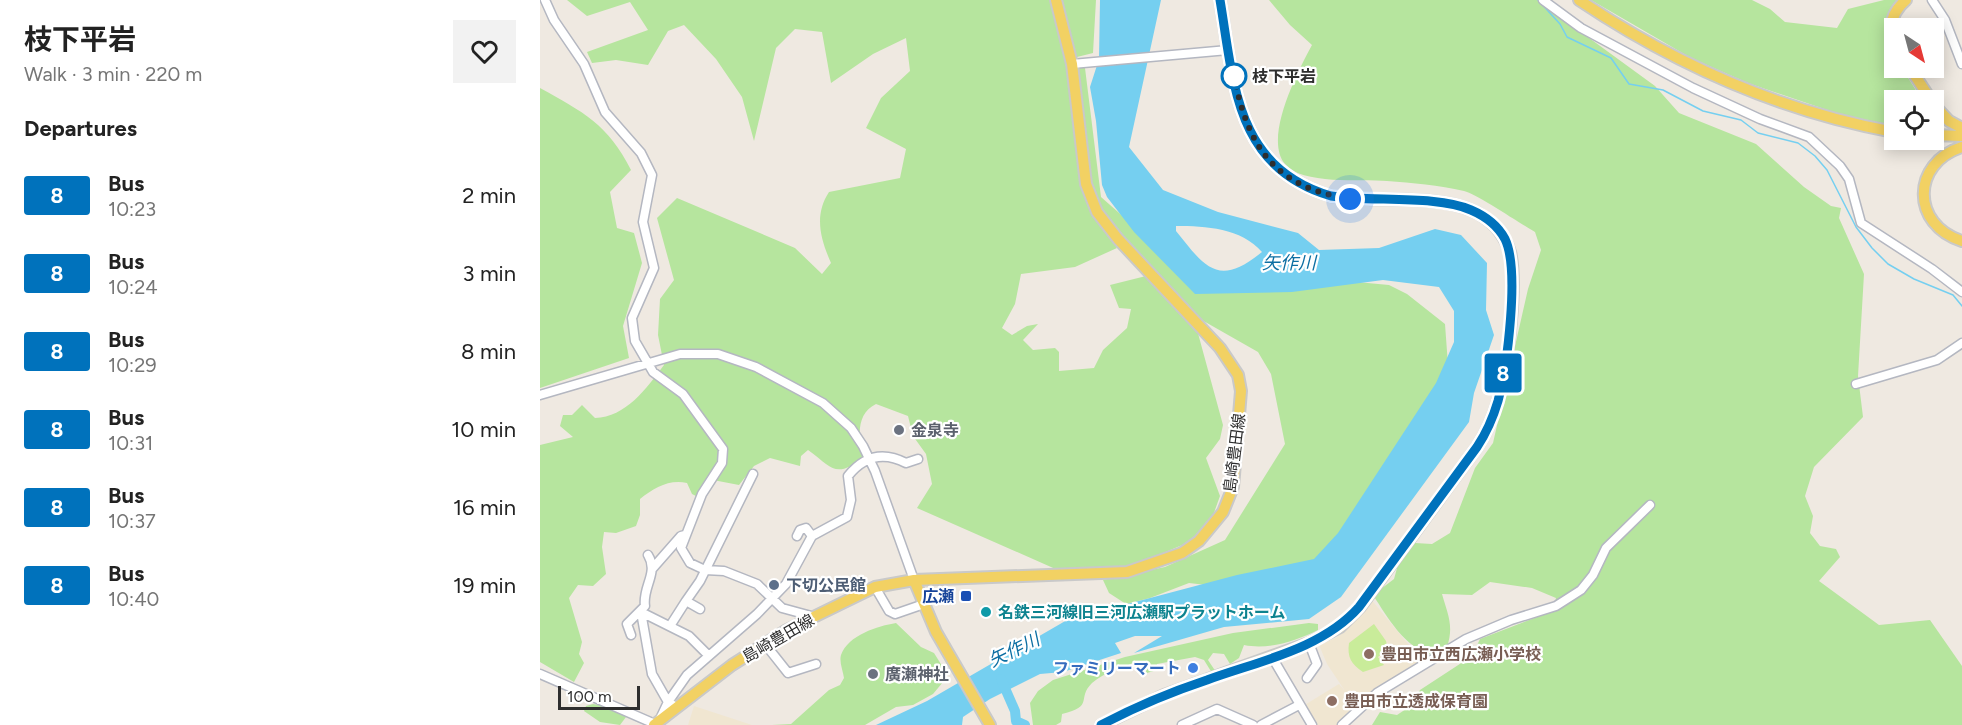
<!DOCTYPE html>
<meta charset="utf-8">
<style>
body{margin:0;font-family:Figtree,"Noto Sans JP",sans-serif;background:#f2f2f2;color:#222;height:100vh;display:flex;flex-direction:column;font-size:22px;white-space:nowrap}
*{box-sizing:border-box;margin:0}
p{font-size:20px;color:#767676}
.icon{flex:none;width:33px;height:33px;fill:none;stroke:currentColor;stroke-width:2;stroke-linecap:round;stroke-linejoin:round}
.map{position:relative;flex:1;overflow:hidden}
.panel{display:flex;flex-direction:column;background:#fff;width:540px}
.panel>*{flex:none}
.badge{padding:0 12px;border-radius:4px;font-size:21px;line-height:39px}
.needle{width:39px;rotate:144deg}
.buttons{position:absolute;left:1344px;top:18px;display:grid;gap:12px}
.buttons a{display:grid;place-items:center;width:60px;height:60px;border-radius:0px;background:#fff;box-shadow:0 3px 15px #0003;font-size:30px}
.scale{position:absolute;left:18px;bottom:15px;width:82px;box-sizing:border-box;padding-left:6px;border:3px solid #2e2e2e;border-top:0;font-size:16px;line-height:21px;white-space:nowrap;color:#2e2e2e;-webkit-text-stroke:4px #fff;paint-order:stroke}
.you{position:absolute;width:30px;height:30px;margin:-15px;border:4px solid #fff;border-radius:50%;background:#1a73e8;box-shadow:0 0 0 9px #1a73e833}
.map>.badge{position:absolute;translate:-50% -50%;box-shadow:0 0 0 3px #fff}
h2{padding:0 24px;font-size:22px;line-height:54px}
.round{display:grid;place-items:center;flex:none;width:63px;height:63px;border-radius:0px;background:#f2f2f2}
.head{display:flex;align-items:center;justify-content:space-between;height:102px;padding:0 24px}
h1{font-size:28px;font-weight:700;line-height:45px}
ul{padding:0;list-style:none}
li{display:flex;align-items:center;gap:18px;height:78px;padding:0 24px}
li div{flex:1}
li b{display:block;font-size:22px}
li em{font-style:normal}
li .badge{min-width:66px;font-weight:700;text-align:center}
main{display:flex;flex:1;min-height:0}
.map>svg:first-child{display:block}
</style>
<main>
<section class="panel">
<div class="head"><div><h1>枝下平岩</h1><p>Walk · 3 min · 220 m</p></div><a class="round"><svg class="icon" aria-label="heart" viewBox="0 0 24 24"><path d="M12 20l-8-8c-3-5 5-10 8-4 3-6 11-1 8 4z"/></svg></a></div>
<h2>Departures</h2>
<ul>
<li><span class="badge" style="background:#0072bc;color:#fff">8</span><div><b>Bus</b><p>10:23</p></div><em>2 min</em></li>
<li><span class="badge" style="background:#0072bc;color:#fff">8</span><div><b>Bus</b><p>10:24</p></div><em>3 min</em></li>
<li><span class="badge" style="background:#0072bc;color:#fff">8</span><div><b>Bus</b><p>10:29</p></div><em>8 min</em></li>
<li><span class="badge" style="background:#0072bc;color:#fff">8</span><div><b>Bus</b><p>10:31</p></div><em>10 min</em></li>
<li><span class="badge" style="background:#0072bc;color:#fff">8</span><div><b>Bus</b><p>10:37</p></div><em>16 min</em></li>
<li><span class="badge" style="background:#0072bc;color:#fff">8</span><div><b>Bus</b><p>10:40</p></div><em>19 min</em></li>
</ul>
</section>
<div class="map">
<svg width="1422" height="725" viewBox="0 0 1422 725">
<rect width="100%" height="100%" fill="#efe9e1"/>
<path fill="#f0e6d1" d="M830,598l53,64 -68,46 -12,17h-28l-12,-19 36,-22 6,7 -18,-27 -8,-19 17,-7 12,-9z
M154,706l58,19h-64z"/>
<path fill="#b6e59e" d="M27,0h529l-3,53 -28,7 20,138 32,50 -42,19 -54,7 -6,30 -13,24 10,7 15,-9 11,-2 -15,16 10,10 22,-2 4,4v19l35,-3 9,-18 24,-22 4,-19 -12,-1 -9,-23 36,-9 50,50 27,99 -3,14 -14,19 14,38 -9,25 -24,22 -57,24 -70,4 -143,-63 15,-24 -6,-30 -13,-18 -5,-20 -32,-12c-21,10 -18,36 -11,54 -31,20 -31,11 -57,-8l-7,6 -1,10 -30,-8 -16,8 -15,19 -26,-5 -17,16 -4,-2 -5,-11c-18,-4 -33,5 -47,16v16l-4,11 -20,7 -12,-1 -2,15 4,27 -13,12 -15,-1 -9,13 13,44 -3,12 5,9 -10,19 -34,-20v-217l33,-8 -13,-11 3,-11h9l10,-10 13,13c31,-1 51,-29 69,-53l-6,-30 2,-36 14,-19 -17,-62 20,-20 118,50 27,26 9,-11c-11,-25 -17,-48 -2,-71l71,-14 6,-29 -40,-21 15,-30 29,-27 -4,-33 -33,16 -42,29 -9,-51 -27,-3 -19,19 -22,93 -12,-44 -26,-38 -32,-34 -16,6 -20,34 -32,-5 -24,3 -5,-11 61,-22 -18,-28 -43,14z
M729,0h268l118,86 24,27 77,31 48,43 27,19 10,2 -2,10 25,56 -6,102 5,41 -49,50 -9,29 8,20 -3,17 10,13 16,3 4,8 -21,24 60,44 51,-5 32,46v59h-590l8,-13 17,3 12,-8 11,-17 52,-34 8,-17 73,-28 3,-13 -24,-10 -42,-6 -18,13 -30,-1c6,21 12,32 5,53l-15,8c-28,-8 -44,-37 -59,-60l21,-16 5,-18 16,-18 17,1 18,-11 25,-65 18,-25 35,-154 13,-39 -6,-18c-16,-9 -58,-38 -71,-41 -25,-6 -52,-8 -77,-10 -25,-2 -86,4 -102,-17 -22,-26 13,-93 27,-119l-22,-20z
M1051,0h161l18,9 15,13 52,6 11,-19 36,-9h15l-15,26c3,15 10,27 10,42h8l20,32h-28v26l-49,-10 -97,-33 -57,-25z
M536,68h9l16,129 42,37 48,53 155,-6 43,4 18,9 38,30 3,41 -94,153 -44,52 -95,16 -26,-3 -39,15 -24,6 -17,-11 -6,-13 62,-13 60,-27 60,-96 -14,-70 -13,-22 -58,-33 -18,-16 -89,-103z
M0,88c43,24 68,36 91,82l-21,22 7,36 17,5 8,30 -19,63 6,32 -89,30z
M356,623l25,24 13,6 10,16 -1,13 -10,12 -20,11 -17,2 -31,18h-93l19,-1 38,-34 11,-5 4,-7c-1,-7 -5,-16 -3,-23 7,-20 37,-29 55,-32z
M769,623l9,1v6c-22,11 -49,20 -74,15l-5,13 -9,6 -6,-10 -11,-1 -5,7 8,12 -4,1 -8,-13 -9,-3 -38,7v6l-10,3 -12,-11c-15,7 -30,10 -43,21 -16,16 3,23 -30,31l-1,8 -5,3h-23l-3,-22 8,-12 15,-11 72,-23 108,-24z
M53,704l17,3 16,10 -6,8 -20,-3 -16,-11 2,-5z"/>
<path fill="#c9ec9a" d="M834,624l12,17 2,8 -10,8 6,8 -21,7c-12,-8 -16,-15 -14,-29z"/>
<path fill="#75cff0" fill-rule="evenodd" d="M560,0h61l-32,147 34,43 55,22 80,21 21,17 60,-2 56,-19 26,6 26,28 -1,47 8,25 -20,58 -5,29 -128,175 -32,22 -85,8 -90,26 28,-17h-27l-20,7 6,10 -58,19 -23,2 -50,25 -27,18 -1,8h-86l51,-24 140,-81 170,-45 77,-16 24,-26 98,-150 18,-41v-31l-15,-24 -56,-7 -91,12 -97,2 -61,-62 -27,-35 -5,-12 -6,-64 -6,-34 9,-28zM636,226c30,0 65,2 86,26 -44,36 -57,15 -86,-21z"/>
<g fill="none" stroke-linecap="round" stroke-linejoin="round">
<path stroke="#75cff0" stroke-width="1.5" d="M998,0l22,24 7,13 44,21 18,26 34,6 40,21 38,9 17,13 40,10 17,13 12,14 29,57 16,21 16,16 26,15 39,16 9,11"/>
<path stroke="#75cff0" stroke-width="10" d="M461,679l14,32 1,10 9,4"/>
<defs>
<path id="minor" d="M5,0l9,20 30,44 21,48 36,41 11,22 -9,47 11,46 -22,50 3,23 18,31 30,22 40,55 -1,14 -20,31 -21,54 9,15 15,7 19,1 33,13 25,24 33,9
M1003,0l38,28 112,60 67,31 49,18 31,29 9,13 12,44 71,46 30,23
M1392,0l13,20 17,44
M532,64l156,-14
M1316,384l81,-24 25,-17
M0,395l140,-41h38l38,13 67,36 28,25 12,18 12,25 39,109
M257,536l3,-6 6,-2 6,8
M112,569l29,-33 4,-1
M335,587l14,24 6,3 29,-10
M160,609l-14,-8 14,-20 53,-107
M101,612l11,62 16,28 -8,17
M101,612l48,24 20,20
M130,626l16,-25
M91,635l-4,-11 18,-18c-3,-19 14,-33 3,-51
M225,644l23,29 28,-9
M732,657l40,68
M0,674l115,50
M767,678l10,-14 -8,-21
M136,707l-8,-5 19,-27 70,-61 29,-30 26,-48 35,-19 4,-17 -3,-24c16,-20 35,-25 58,-13l12,-4
M642,725l35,-16 36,16
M721,725l38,-20
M802,725l35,-32 89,-54 45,-19 45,-14 25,-16 12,-15 13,-27 44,-43"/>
<path id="major" d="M1039,0c97,65 200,111 315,132
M1354,41c-6,-16 -1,-30 12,-41
M1370,68l21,32
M1394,105l15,16 13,7
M1394,135l28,1
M1422,147c-51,16 -51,78 0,94
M374,580l22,52 54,93
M114,725l78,-60 55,-35 88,-43 39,-7 213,-8 55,-19 17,-12 24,-29 10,-25 8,-96 -3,-16 -18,-27 -102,-109 -21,-27 -11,-28 -14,-120 -16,-64
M561,725l63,-30 145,-52 31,-16 20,-20 117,-160c10,-15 16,-29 21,-46 9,-33 20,-116 12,-149 -6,-19 -20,-34 -39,-42 -36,-16 -99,-7 -140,-14 -96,-28 -97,-113 -111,-196"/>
</defs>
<use href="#minor" stroke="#b4b7c1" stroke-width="11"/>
<use href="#major" stroke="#c9c9c9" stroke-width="14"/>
<use href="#minor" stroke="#fff" stroke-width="8"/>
<use href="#major" stroke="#f2d163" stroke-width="10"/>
</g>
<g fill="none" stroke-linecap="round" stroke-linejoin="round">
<defs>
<path id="line" d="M561,725c34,-18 70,-33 106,-45 52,-19 115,-31 152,-73l118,-160c10,-15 16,-29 21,-46 9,-34 22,-131 7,-162 -7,-13 -20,-23 -34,-29 -34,-15 -100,-8 -140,-14 -96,-28 -97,-113 -111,-196"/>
</defs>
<use href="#line" stroke="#fff" stroke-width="14"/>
<use href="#line" stroke="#0072bc" stroke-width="9"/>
<path stroke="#2e2e2e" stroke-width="6" stroke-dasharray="0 10.8" d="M694,76c14,71 40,111 116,123"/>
</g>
<circle fill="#fff" stroke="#0072bc" stroke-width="3" cx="694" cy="76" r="12"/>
<g fill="#6b7280" stroke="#fff" stroke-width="2">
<circle cx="359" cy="430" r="6"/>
<circle cx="333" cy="674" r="6"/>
</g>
<circle fill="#5c6f8a" stroke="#fff" stroke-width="2" cx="234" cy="585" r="6"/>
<rect fill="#1a4fb4" stroke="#fff" stroke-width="2" x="420" y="590" width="12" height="12" rx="3"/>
<circle fill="#0f9aa8" stroke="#fff" stroke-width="2" cx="446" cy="612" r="6"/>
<g fill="#8d6e63" stroke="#fff" stroke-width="2">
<circle cx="829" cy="654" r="6"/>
<circle cx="792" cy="701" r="6"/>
</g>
<circle fill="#3f7fe0" stroke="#fff" stroke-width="2" cx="653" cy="668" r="6"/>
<g text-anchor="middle" stroke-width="4.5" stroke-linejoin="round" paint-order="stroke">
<g font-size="16" font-weight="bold" fill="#2e2e2e" stroke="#fff" text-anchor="start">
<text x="712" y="82">枝下平岩</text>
</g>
<g font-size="16" font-weight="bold" fill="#5b616d" stroke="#fff" text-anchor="start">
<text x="371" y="436">金泉寺</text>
<text x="345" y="680">廣瀬神社</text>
</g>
<g font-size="16" fill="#2e2e2e" stroke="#fff">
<text transform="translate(694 453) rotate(-83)" y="6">島崎豊田線</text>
<text transform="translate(238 638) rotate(-30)" y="6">島崎豊田線</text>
</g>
<g font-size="16" font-weight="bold" fill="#4e5e75" stroke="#fff" text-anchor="start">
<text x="246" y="591">下切公民館</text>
</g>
<g font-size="16" font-weight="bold" fill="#164399" stroke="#fff" text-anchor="end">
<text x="414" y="602">広瀬</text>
</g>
<g font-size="16" font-weight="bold" fill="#0d838f" stroke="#fff" text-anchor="start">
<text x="458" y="618">名鉄三河線旧三河広瀬駅プラットホーム</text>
</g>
<g font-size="16" font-weight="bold" fill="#785e54" stroke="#fff" text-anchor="start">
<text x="841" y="660">豊田市立西広瀬小学校</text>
<text x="804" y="707">豊田市立透成保育園</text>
</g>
<g font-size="16" font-weight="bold" fill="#366cbe" stroke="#fff" text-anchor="end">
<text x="641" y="674">ファミリーマート</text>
</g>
<g font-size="18" font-style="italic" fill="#0d6fa3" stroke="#fff">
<text x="749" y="269">矢作川</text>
<text transform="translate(474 650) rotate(-26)" y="6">矢作川</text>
</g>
</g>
</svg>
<div class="buttons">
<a><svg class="needle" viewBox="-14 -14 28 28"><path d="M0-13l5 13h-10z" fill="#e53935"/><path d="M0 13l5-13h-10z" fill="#767676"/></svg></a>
<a><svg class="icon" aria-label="locate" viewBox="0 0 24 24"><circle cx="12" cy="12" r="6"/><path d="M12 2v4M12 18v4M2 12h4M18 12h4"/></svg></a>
</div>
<div class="scale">100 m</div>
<div class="you" style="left:810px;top:199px"></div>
<b class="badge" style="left:963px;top:373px;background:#0072bc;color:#fff">8</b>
</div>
</main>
